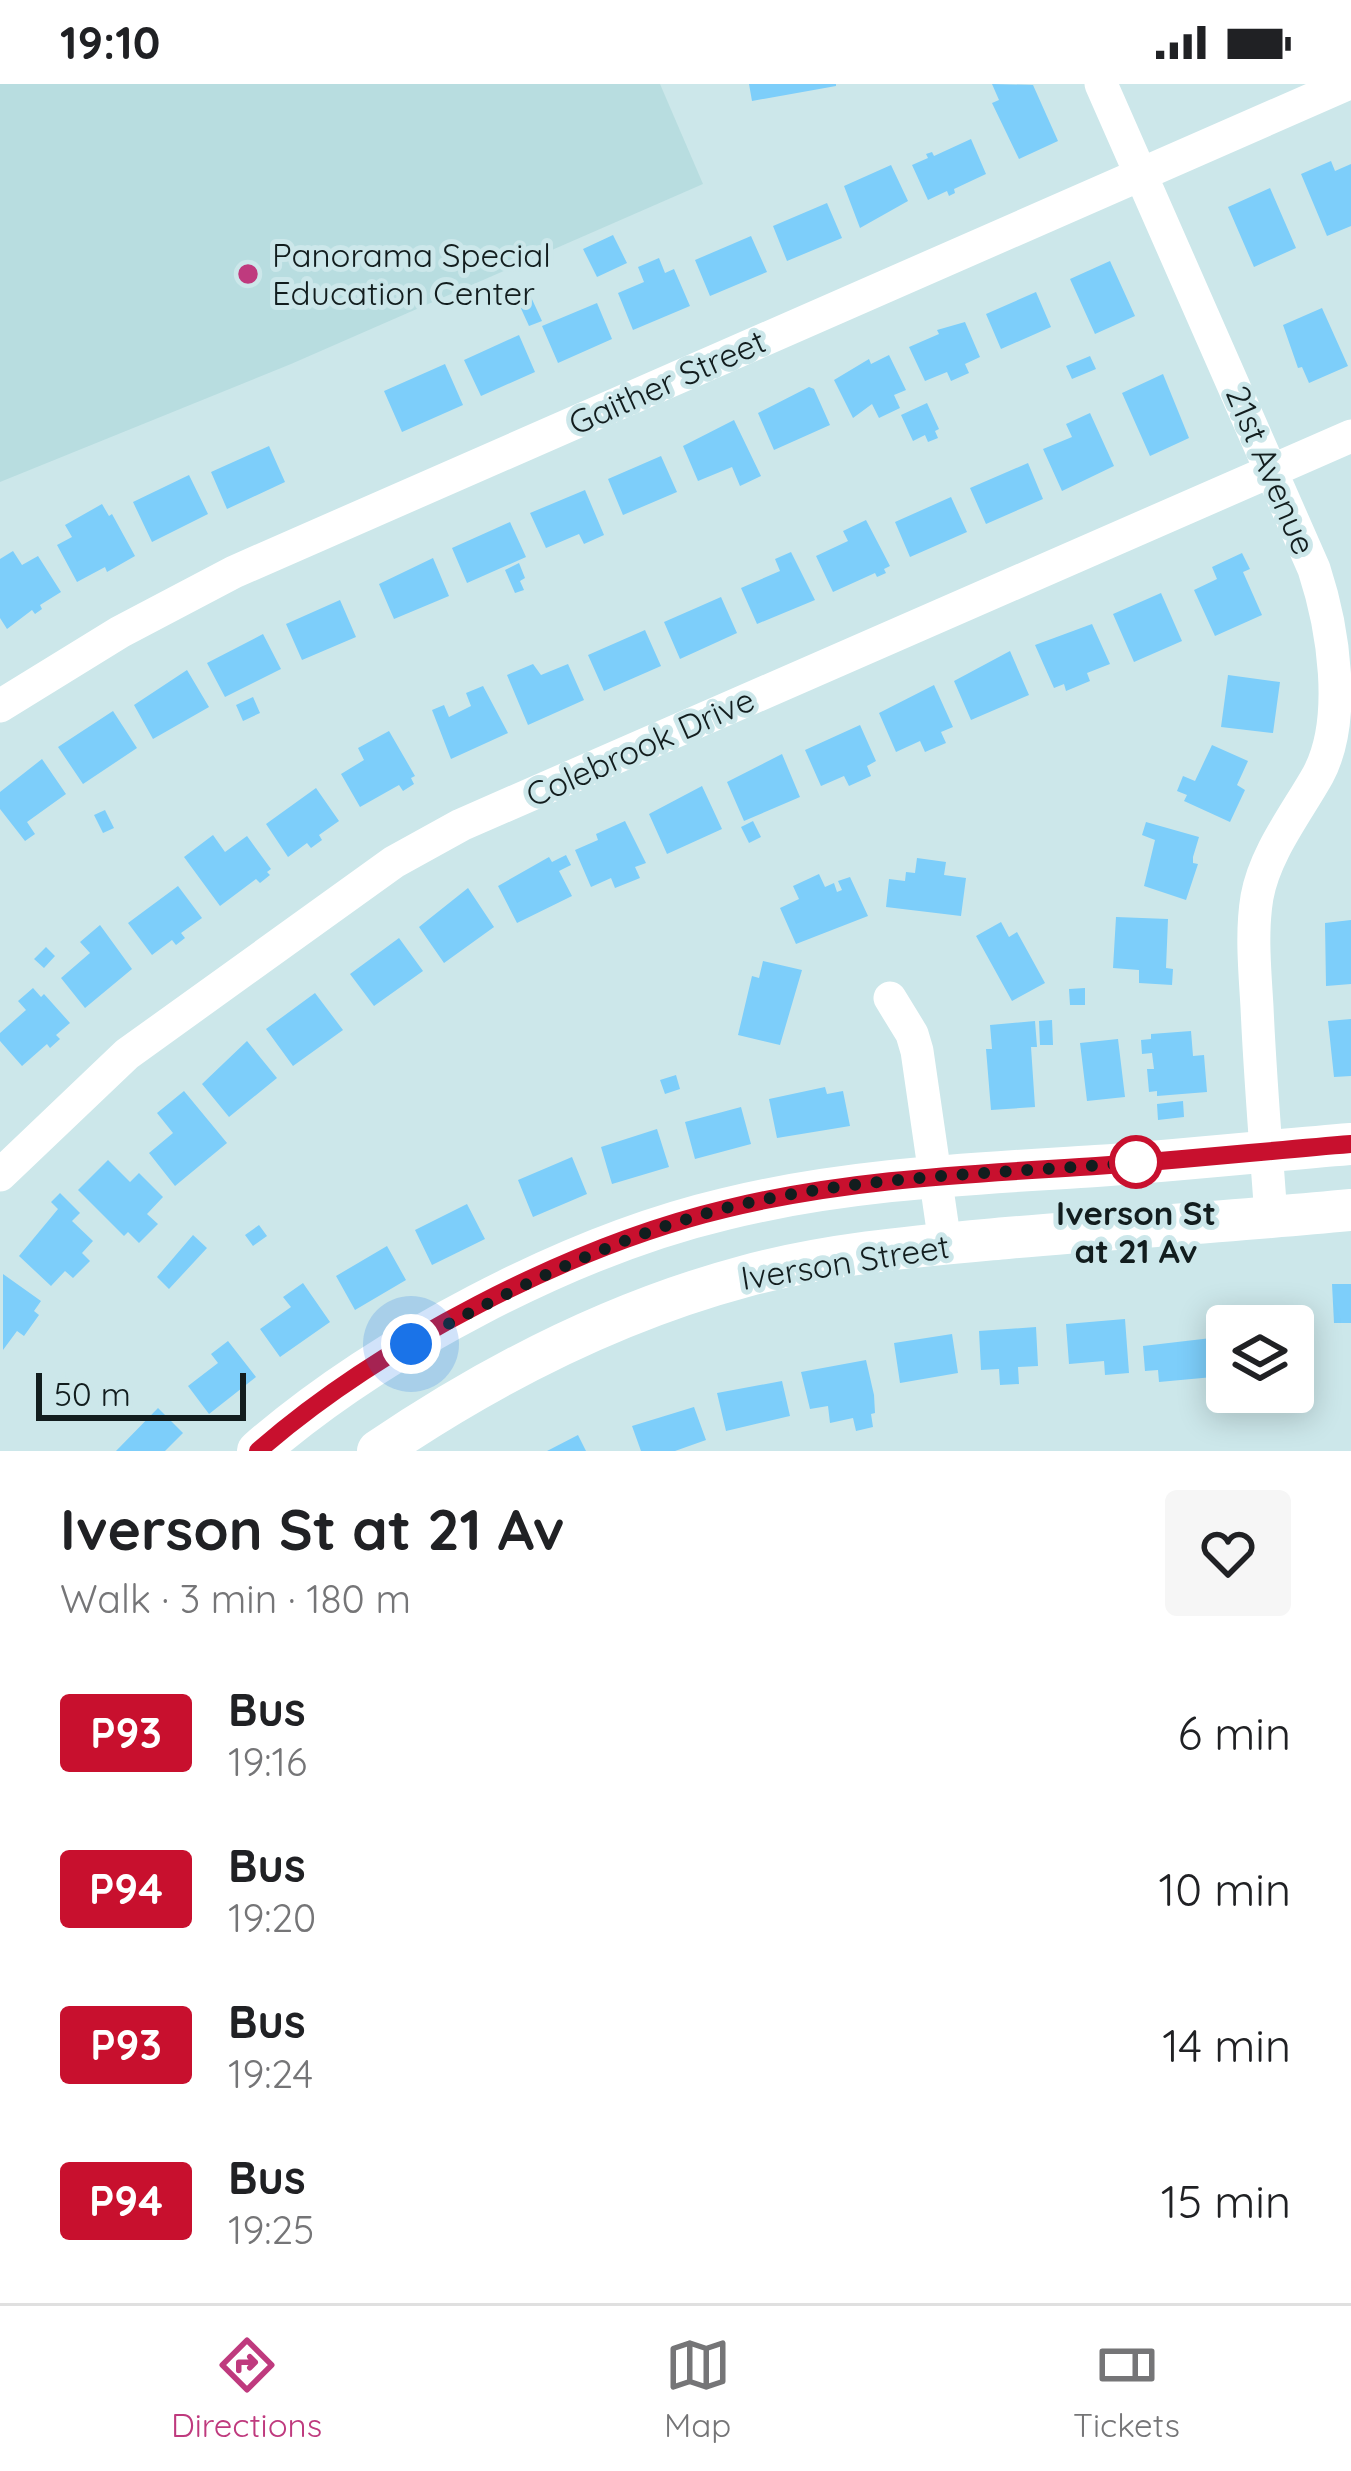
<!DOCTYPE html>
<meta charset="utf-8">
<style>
body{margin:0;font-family:Quicksand,sans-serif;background:#f6f6f6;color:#202124;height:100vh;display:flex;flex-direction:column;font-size:45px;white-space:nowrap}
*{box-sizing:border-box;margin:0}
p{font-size:39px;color:#757577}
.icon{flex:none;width:66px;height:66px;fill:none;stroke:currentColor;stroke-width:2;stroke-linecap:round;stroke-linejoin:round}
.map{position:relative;height:1367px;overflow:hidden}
.side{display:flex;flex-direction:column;background:#fff;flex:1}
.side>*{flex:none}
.badge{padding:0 24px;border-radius:9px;font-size:42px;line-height:78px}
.buttons{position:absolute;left:1206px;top:1221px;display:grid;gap:24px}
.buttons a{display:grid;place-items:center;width:108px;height:108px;border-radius:12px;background:#fff;box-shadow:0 6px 30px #0003;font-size:60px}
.scale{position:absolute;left:36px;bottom:30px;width:210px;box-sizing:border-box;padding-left:12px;border:6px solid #121d1e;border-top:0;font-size:33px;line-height:42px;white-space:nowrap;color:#121d1e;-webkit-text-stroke:9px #cce7ea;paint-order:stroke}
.you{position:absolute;width:60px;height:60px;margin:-30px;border:9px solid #fff;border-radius:50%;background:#1a73e8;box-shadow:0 0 0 18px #1a73e833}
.map>.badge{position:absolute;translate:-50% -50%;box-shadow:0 0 0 6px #fff}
.round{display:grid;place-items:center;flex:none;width:126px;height:126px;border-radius:12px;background:#f6f6f6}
.overview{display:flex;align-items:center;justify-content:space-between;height:204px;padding:0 60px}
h1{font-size:57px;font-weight:800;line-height:90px}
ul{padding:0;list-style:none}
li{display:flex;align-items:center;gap:36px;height:156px;padding:0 60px}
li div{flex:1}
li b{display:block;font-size:45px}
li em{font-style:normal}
li .badge{min-width:132px;font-weight:700;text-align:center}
.status{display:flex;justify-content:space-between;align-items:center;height:84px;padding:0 60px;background:#fff;direction:ltr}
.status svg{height:33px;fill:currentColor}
.tabs{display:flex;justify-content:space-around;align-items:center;height:168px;border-top:3px solid #e0e0e0;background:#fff;font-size:33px;color:#757577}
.tabs a{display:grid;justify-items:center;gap:6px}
.tabs .selected{color:#bf3a7e}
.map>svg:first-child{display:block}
</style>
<div class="status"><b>19:10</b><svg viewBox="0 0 49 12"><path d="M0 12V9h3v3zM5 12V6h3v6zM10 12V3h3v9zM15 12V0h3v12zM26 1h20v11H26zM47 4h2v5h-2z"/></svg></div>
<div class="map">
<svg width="1351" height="1367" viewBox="0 0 1351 1367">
<rect width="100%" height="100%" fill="#cce7ea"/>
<path fill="#b8dde0" d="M0,0h660l43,100 -412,180 -291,118z"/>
<path fill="#7dcefa" d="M749,0h87v2l-84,15z
M992,0l41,1 25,56 -39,18 -27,-56 7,-3z
M971,55l15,35 -32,15 1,4 -6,3 -2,-5 -19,9 -16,-35 16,-7 -2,-4 6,-2 2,4z
M1331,77l4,10 16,-7v62l-24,10 -26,-62z
M891,81l17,36 -48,27 -16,-42z
M1270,104l26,60 -42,19 -26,-60z
M827,119l15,35 -55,23 -14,-35z
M613,151l14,28 -30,14 -14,-28z
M751,152l16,36 -57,24 -15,-36z
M659,174l6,15 9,-4 16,37 -57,24 -15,-37 26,-11 -6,-15z
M1110,177l25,55 -40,18 -25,-55z
M1036,208l15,35 -50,22 -15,-35z
M531,213l11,24 -13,5 -11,-24z
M597,219l15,36 -54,24 -16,-37z
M1322,224l26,58 -39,17 -7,-16 -4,1 -15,-43z
M965,238l15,35 -15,7 4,9 -18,8 -4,-9 -22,9 -16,-34 30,-13 -2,-4z
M519,251l16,37 -54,24 -17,-36z
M889,271l17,35 -12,5 6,13 -21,10 -7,-14 -19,14 -19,-38 35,-21 2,5z
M1090,272l6,13 -24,10 -6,-13z
M445,280l18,41 -61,27 -18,-41z
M1163,290l26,64 -39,18 -28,-63z
M809,303l5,2 16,36 -56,25 -16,-37z
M927,319l12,26 -4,2 3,7 -10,4 -3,-7 -12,6 -12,-26z
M1090,329l24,53 -52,25 -19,-42 29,-12 -6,-13z
M734,336l27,56 -21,10 -8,-19 -34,14 -15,-35z
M269,362l16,36 -58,27 -16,-37z
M661,372l16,36 -54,23 -15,-36z
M1028,379l15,36 -57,25 -16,-36z
M189,391l19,39 -56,28 -19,-40z
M585,406l19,45 -20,9 -5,-10 -33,14 -16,-35z
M951,413l16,35 -57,25 -15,-35z
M102,420l7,12 3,-2 23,42 -28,16 -2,-5 -28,15 -20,-37 15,-8 -7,-12z
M866,436l24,46 -6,3 2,4 -9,4 -2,-4 -42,19 -17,-36 32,-15 -5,-10z
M510,438l16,35 -59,26 -15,-35z
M13,467l9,14 16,-9 23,36 -21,13 2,4 -7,5 -3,-4 -25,19 -7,-11v-59z
M791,468l24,48 -58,24 -16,-36 39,-17 -5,-12z
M1242,469l8,16 -7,3 19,43 -47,21 -21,-46 23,-11 -5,-12z
M433,474l16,38 -55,23 -15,-35z
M519,479l6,15 -5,3 4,9 -9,3 -10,-23z
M1161,509l21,48 -48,21 -21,-48z
M721,513l16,36 -57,26 -16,-37z
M340,516l16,37 -54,23 -16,-36z
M1092,540l18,40 -23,9 3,8 -24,10 -2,-7 -10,4 -19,-43z
M645,546l16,36 -57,25 -16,-36z
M263,550l18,35 -56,28 -18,-34z
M1010,567l19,44 -58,25 -17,-39z
M533,580l8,11 27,-11 16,36 -56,25 -21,-50z
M187,586l22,37 -56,32 -19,-34z
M1228,591l52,7 -7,51 -52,-6z
M934,601l19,42 -12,5 5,11 -21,9 -5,-11 -24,11 -17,-39z
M483,602l25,47 -57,26 -19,-49 12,-5 5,12 22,-11 -5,-13z
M253,613l7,16 -17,8 -7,-16z
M113,627l24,37 -54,36 -25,-37z
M860,641l16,36 -9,5 4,10 -22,10 -5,-10 -23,10 -16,-36z
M389,647l26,45 -4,2 3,6 -11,7 -4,-6 -39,22 -19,-33 23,-14 -6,-12z
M1212,661l36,16 -11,24 8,5 -15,32 -46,-21 3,-6 -10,-4 6,-15 12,5z
M782,670l18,43 -56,24 -17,-39z
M42,675l24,35 -39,28 8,12 -10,7 -25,-32v-17z
M702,702l20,43 -55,25 -18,-40z
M316,704l23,33 -20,14 3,5 -11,8 -4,-5 -19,14 -22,-33z
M105,726l9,18 -11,5 -9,-18z
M625,737l21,42 -11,4 5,11 -25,10 -4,-10 -20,9 -16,-37 23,-10 -2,-6z
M753,737l8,16 -12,6 -8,-16z
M1146,738l53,15 -6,20v6l5,1 -12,36 -42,-14 11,-46 -13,-5z
M213,751l12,17 22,-16 24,33 -4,3 3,3 -10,8 -4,-4 -36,27 -36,-49z
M566,771l5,10 -12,6 13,25 -55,27 -19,-37 51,-29 3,5z
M917,774l29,4 -2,13 22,3 -5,38 -75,-9 3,-28 16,2 1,-9 9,1z
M819,790l6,13 9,-4 3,9 5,-2 -4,-9 12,-4 18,39 -72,28 -16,-36 19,-9 -6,-13z
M178,802l24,32 -21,15 4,5 -9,7 -4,-5 -20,15 -24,-32z
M468,804l26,39 -50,36 -25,-36z
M1116,833l52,2 -2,49 7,1 -1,16 -33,-2v-13l-26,-2z
M1351,836v64l-25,2 -1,-63z
M1001,838l8,15 8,-5 28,51 -33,18 -36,-65z
M100,841l32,44 -47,39 -24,-30 29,-25 -10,-11z
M399,854l24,33 -49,35 -24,-32z
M46,863l9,9 -11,12 -10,-9z
M763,877l39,9 -22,75 -42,-10 14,-59 7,2z
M33,904l8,9 3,-3 26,29 -14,12 4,4 -10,9 -3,-4 -25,22 -22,-25v-8l26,-23 -8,-9z
M1085,904v17h-15l-1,-16z
M315,909l28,37 -50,36 -27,-37z
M1351,935v57l-17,1 -6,-56z
M1052,936l1,25h-13l-1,-24z
M1035,937l2,26h-6l4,60 -44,3 -5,-61h6l-2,-24z
M1191,947l2,25 11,-1 3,37 -50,4v-5l-8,1 -2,-23h7l-2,-16 -10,1 -1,-14 10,-1v-5z
M1118,955l7,58 -38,4 -7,-58z
M247,957l30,37 -48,39 -27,-33z
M676,991l4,14 -15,5 -5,-14z
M825,1003l2,7 16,-3 7,35 -73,12 -8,-39z
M184,1007l43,52 -52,43 -26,-33 24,-20 -16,-20z
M1183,1017l1,16 -26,3 -1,-16z
M741,1023l10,37 -56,15 -10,-37z
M657,1045l12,38 -57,17 -11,-37z
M572,1073l15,37 -54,23 -15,-37z
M108,1076l22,22 9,-9 24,24 -16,17 11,10 -19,19 -11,-11 -4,4 -46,-46z
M60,1109l20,20 -8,8 21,20 -11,12 8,8 -17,17 -8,-7 -14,15 -32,-30 39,-47 -7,-7z
M467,1120l18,35 -53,26 -17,-35z
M259,1141l8,11 -14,10 -8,-11z
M193,1151l14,13 -38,41 -12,-12z
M387,1162l19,34 -51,30 -19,-34z
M3,1190l38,27 -7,10 5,4 -15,21 -7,-5 -14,19z
M303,1199l27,39 -50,35 -20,-28 31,-22 -8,-10z
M1332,1200h19v39h-17z
M1125,1235l4,54 -24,2 -1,-14 -35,3 -3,-40z
M1303,1238l3,40 -13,1v-40z
M1036,1243l2,39 -20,1 1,17 -19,1 -1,-16 -18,1 -2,-39z
M952,1250l6,39 -58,10 -6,-40z
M1220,1253l4,39 -65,6 -1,-12 -13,1 -2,-25z
M228,1257l28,36 -47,37 -21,-28 30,-23 -7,-9z
M866,1276l8,35 1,18 -4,1 2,13 -17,4 -3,-13 -23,5 -2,-17 -18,3 -9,-37z
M782,1297l8,35 -64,15 -9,-38z
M694,1323l12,33 -31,11h-34l-9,-25z
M158,1324l25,25 -18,18h-49z
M578,1351l8,16h-39z"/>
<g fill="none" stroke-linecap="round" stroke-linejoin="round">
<path stroke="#fff" stroke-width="33" d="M1101,0l213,485c19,58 34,150 4,206 -22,39 -53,78 -61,122 -6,36 -2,75 0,110 3,70 9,140 14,210
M0,622l120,-74 114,-60 1113,-488
M890,914l22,36 5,17 28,193
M0,1091l127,-121 267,-192 67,-37 890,-389"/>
<path stroke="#fff" stroke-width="42" d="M258,1367c120,-104 311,-205 467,-242 122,-30 246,-35 371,-43 85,-6 170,-15 255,-22
M378,1367c112,-76 237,-140 368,-175 85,-23 173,-30 261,-38 114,-10 229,-17 344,-28"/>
</g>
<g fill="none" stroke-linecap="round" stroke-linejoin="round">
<defs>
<path id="line" d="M258,1367c120,-105 312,-205 467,-242 122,-30 246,-35 371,-43 85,-6 170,-15 255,-22"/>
</defs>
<use href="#line" stroke="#fff" stroke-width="27"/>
<use href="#line" stroke="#c8102e" stroke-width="18"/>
<path stroke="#121d1e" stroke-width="12" stroke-dasharray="0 21.6" d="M411,1260c100,-54 201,-106 311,-135 138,-35 280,-35 420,-47h-6"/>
</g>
<circle fill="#bf3a7e" stroke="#cce7ea" stroke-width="4.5" cx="248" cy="190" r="12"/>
<circle fill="#fff" stroke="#c8102e" stroke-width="6" cx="1136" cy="1078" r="24"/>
<g text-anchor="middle" stroke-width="10" stroke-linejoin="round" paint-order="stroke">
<g font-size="33" fill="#121d1e" stroke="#cce7ea" text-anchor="start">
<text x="272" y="183">Panorama Special<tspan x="272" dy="38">Education Center</tspan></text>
</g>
<g font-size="33" fill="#121d1e" stroke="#cce7ea">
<text transform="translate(667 298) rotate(-24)" y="12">Gaither Street</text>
<text transform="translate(1271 386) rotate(67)" y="12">21st Avenue</text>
<text transform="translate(640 663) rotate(-24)" y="12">Colebrook Drive</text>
<text transform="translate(845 1178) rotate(-9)" y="12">Iverson Street</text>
</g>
<g font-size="33" font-weight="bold" fill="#121d1e" stroke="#cce7ea">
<text x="1136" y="1141">Iverson St<tspan x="1136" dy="38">at 21 Av</tspan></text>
</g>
</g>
</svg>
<div class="buttons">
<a><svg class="icon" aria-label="layers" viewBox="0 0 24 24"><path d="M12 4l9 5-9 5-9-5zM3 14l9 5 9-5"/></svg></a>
</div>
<div class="scale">50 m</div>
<div class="you" style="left:411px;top:1260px"></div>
</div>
<section class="side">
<div class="overview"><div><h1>Iverson St at 21 Av</h1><p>Walk · 3 min · 180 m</p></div><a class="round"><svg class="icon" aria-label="heart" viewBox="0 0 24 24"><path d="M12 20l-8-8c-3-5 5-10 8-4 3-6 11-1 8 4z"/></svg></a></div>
<ul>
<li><span class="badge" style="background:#c8102e;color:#fff">P93</span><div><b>Bus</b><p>19:16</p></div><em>6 min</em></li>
<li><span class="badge" style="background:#c8102e;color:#fff">P94</span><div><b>Bus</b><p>19:20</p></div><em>10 min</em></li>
<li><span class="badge" style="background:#c8102e;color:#fff">P93</span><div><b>Bus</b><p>19:24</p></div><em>14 min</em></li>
<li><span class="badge" style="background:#c8102e;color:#fff">P94</span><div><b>Bus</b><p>19:25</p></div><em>15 min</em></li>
</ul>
</section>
<nav class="tabs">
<a class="selected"><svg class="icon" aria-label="directions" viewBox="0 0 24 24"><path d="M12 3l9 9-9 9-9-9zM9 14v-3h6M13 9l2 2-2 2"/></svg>Directions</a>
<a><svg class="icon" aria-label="map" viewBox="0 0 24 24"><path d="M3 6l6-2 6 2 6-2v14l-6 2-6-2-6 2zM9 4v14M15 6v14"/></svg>Map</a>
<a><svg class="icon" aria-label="tickets" viewBox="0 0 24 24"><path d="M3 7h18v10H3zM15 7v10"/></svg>Tickets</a>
</nav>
